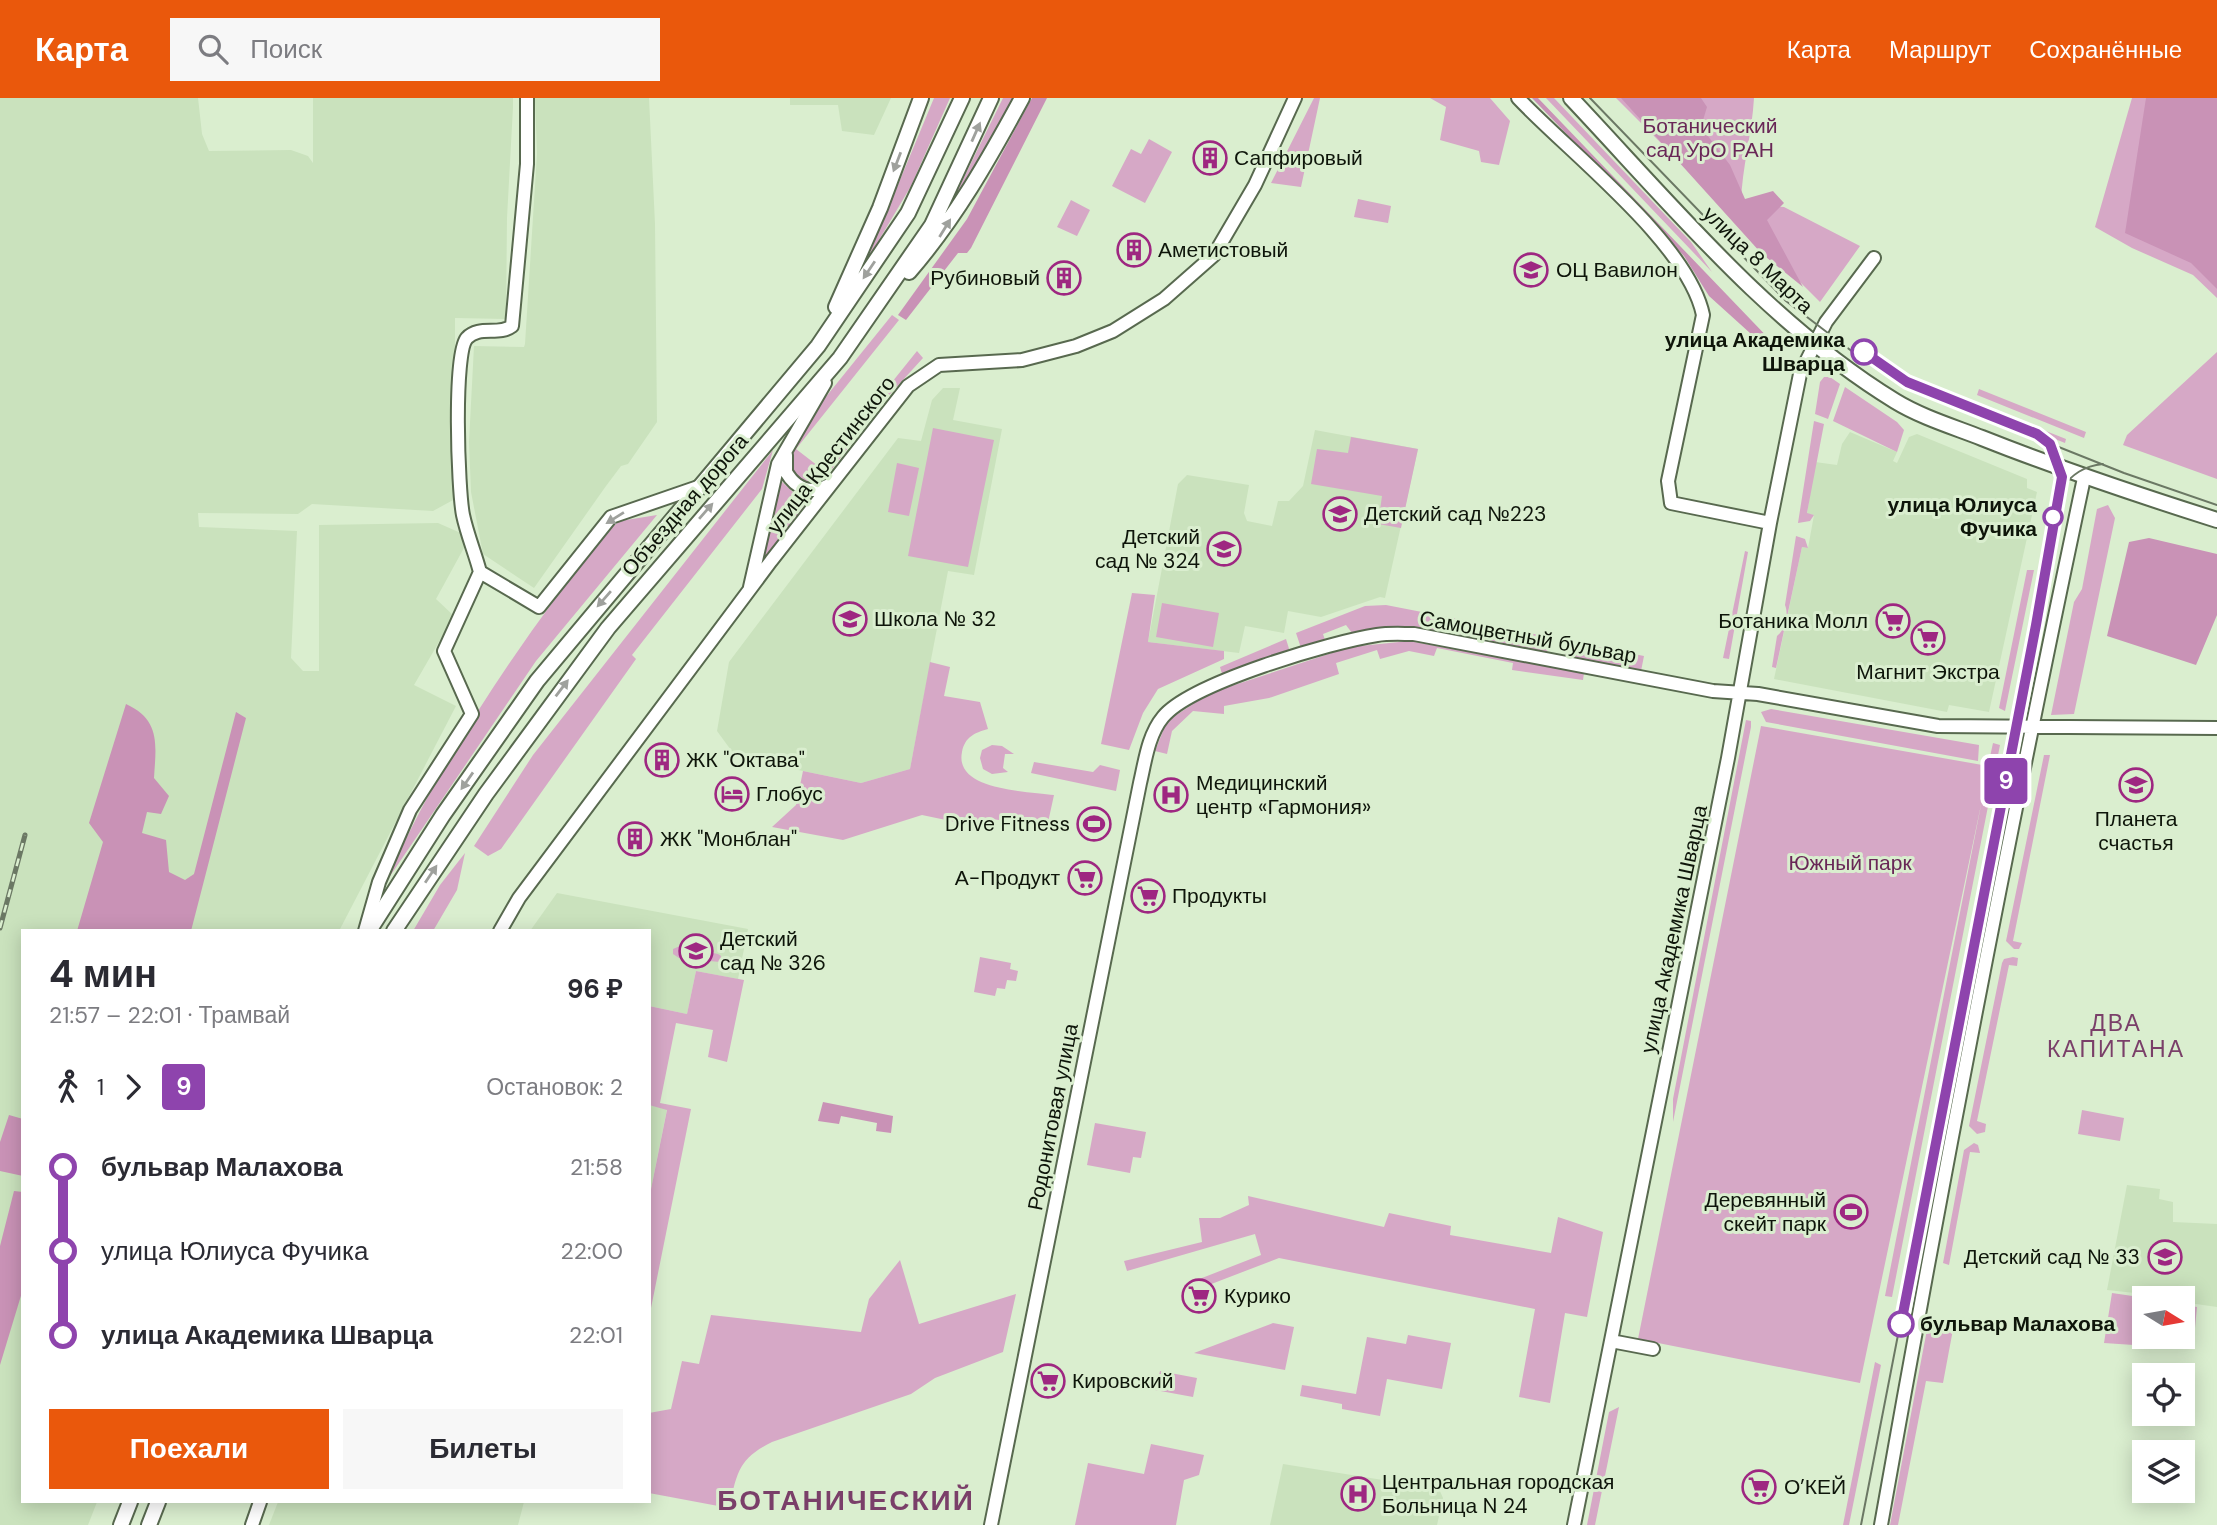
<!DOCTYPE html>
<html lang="ru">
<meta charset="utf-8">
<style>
body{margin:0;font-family:"DM Sans",sans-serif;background:#f7f7f7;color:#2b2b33;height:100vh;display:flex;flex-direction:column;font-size:26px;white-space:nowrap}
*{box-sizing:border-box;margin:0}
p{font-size:23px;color:#7c7c81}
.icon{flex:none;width:38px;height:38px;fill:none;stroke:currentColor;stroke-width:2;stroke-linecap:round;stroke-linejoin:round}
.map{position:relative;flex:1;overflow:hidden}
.drawer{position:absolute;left:21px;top:831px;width:630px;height:574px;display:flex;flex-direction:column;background:#fff;border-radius:0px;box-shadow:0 4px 18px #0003}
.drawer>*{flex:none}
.badge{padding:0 14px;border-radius:5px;font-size:24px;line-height:46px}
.needle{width:46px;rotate:101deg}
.controls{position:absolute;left:2132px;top:1188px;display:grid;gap:14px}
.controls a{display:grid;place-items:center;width:63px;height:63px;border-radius:0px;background:#fff;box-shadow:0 4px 18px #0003;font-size:35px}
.map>.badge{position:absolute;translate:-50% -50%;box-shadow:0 0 0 4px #fff}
.legs{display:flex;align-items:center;gap:10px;height:77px;padding:0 28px;font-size:23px}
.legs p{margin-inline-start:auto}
.overview{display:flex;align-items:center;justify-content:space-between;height:119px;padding:0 28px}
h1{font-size:38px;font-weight:700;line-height:52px}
.action{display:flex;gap:14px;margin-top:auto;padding:14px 28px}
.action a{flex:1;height:80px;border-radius:0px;background:#ea580c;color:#fff;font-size:28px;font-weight:700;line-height:80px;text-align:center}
.action a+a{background:#f7f7f7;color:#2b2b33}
ul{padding:0 28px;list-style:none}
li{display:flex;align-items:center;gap:24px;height:84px;font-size:26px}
li i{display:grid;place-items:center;width:10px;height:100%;margin:0 9px;background:currentColor}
li i::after{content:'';width:18px;height:18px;margin:-9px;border:5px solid;border-radius:50%;background:#fff}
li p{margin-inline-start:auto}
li:first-child i{background:linear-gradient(#0000 50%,currentColor 0)}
li:last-child i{background:linear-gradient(currentColor 50%,#0000 0)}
header{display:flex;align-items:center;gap:42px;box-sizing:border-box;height:98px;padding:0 35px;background:#ea580c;color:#fff}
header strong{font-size:33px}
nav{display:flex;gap:38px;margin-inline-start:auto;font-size:24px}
.search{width:490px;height:63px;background:#f7f7f7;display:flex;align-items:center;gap:18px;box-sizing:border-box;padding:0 24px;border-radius:0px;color:#7c7c81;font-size:26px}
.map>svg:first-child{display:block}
</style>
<header>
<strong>Карта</strong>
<div class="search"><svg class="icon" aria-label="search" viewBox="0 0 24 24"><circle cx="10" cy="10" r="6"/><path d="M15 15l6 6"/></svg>Поиск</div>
<nav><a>Карта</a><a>Маршрут</a><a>Сохранённые</a></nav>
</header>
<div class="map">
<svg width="2217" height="1427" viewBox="0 0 2217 1427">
<rect width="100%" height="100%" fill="#daeecf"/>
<path fill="#cae2bd" d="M0,0h198l4,36 7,17 82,-1 17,6 5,7v-65h200v9l-6,111 -1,101 -51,-1v181l-22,12 -121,-7 -14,10 -100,-1 1,14 98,4 -6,127 12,13h16v-146l119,-2 25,11 2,12 -29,53 18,17 -40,69 42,21 -117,225h-316v571h74l-9,23h-88z
M535,0h114l6,126 2,198 -29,42 -7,2 -15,20 -72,102 -51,-34 -12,-62 -2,-50 5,-96 50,1 1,-3 12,-190z
M790,0h101l-17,37 -32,-4 -4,-26h-48z
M943,290h17l-7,32 49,9 -28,146 -26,-4 -38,198 -49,14 -125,-26 -19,-26 12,-69 169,-224 23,3 11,-41z
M1315,332l103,19 -33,149 -5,-1 -59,20 -33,-6 -4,22 -39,-7 -6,27 -91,-11 30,-158 9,-9 62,10 -5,28 3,8 25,5 6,-25h11l14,-15z
M1850,334l47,20 -4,9 4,2 12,-26 8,-3 110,45v9l10,4 -48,220 -40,-7 -2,7 -173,-33 28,-132 6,1 6,-33 -7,-1 8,-52 22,3 5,-21z
M557,795l191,36 -10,50 -42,-8 -9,43 -38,-8v-75h-119z
M649,1007l18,4 -18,90z
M2127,1087l33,4 -1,10 14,3v20l44,2v83l-35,-5v-4l-75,-8z
M1283,1366l156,25 4,9 -6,27h-167z
M278,1404h246l-6,23h-249z"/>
<path fill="#d6a8c6" d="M934,0h16l-39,88 -45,76z
M1003,0h14l-77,128z
M1314,0h6l-19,89 -30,-4z
M1430,0h60l20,23 -11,44 -18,-3 -2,-11 -39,-11 6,-33z
M1546,0h8l137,144 21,30z
M1616,0h138c-2,36 -12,69 -13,105l43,4 76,39 -40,56z
M2132,0h85v200l-24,-23 -61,-27 -37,-21z
M1149,41l23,13 -27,51 -33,-17 19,-37 10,5z
M1358,101l33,7 -3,17 -34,-6z
M1071,102l19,10 -13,26 -20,-9z
M892,217l7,5 -103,129 26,20 95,-118 6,7 -42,46 -58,77 -17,2 -8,-3 -6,-9 -2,-11 3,-16 15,-25z
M2217,254v127l-94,-34 4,-10z
M1824,279h6l10,7 -12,35 -13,-5 5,-32z
M1911,279l155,62 -1,4 -146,-59z
M1845,289l52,35 7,8 -7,22 -64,-31z
M1979,291l107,43 -2,6 -107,-43z
M1814,323l10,3 -17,89 7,2 -4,6 -12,2z
M933,330l61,12 -26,127 -60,-11z
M1351,339l67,12 -17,79 -23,-4 4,-28 -71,-12 6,-35 31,4z
M773,352l-11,39 -130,166 4,4 -135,190 -13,7 -14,-10 59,-91z
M897,365l22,5 -10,48 -21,-4z
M779,381l17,16 16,2 -49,66z
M2108,407l7,13 -41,196 -23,1 23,-113 8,-13 15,-80z
M657,417l-121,146 -150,221c56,-127 136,-244 222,-352l12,-9z
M1796,438l9,3 3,9 -6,-1 -26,121 -4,-1 5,-31c8,-6 12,-22 8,-31z
M1745,453l3,1 -19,107 -6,-1z
M2027,472h7l-29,141 -6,-3z
M1132,495l23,2 -7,47 76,9v8l-66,30 -15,24 -14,37 -28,-6z
M1162,505l57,10 -6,34 -57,-10z
M1386,507l164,32 -3,16c-64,-13 -130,-35 -195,-20l-6,-8 -23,9 2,6 -24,8 -5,-15 69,-27z
M1286,541l4,13 -68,22 -2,-7z
M1409,543l175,32 -1,7 -71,-10 1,-7 -76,-15 -3,8 -25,-5 -29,8 -3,-9 -41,13 3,11 -70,24 -45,8v8l-31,-3 -21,20 -5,23 -12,-3 12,-30 43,-28 140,-46z
M1568,543l76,15 -3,15 -76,-15z
M930,564l20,5 -6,29 36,6 8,27c-14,4 -23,8 -26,23 -8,39 66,39 92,43l-7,32 -55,-8 -3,10 -67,-14 -79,25 -71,-13 24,-22 7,-34 58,12 49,-14z
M1771,611l208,36 -1,16 -212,-39 -5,-10z
M1746,622l5,1v6l-78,395v-23z
M1761,628l227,40 5,-23 7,2 -108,552 -7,-1 97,-496 -122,583 -222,-44z
M992,647l10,1 12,8h-9l-2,14 5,4 -16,2 -9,-5 -3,-11 2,-8z
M2044,657h6l-37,186 9,2 -3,6h-5l-8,-8z
M1034,664l59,10 7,-7 20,5 -4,21 -85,-18z
M465,755l-8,37 -24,41h-20l27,-46z
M680,848l38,8 3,2 -1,6 -41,-4 -6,-4v-5z
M980,859l31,6 -1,6 8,2 -2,10 -9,-1 -2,9 -8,-1 -2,8 -21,-4z
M2013,859l5,1 -1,8 -8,-1 -32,156 9,3 -1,8 -8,2 -8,-8 33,-163 2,-4z
M696,873l48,9 -17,82 -19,-5 5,-27 -37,-7 -16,80 31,6 -42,209v-119l18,-89 -18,-5v-99l38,8z
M2082,1012l42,8 -4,23 -42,-7z
M1095,1025l51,9 -5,26 -8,-1 -3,16 -43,-8z
M1974,1045l4,2 2,8 -10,-1 -21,113 -6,-2 21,-113z
M1248,1098l136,31 5,-14 62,13 -1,9 101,18 7,-36 45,15 -16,85 -22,-4 -15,90 -31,-6 16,-88 -256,-51 -91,35 -4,-8 77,-30 -6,-21 -128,37 -3,-10 78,-19 -3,-24h21l29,-13z
M900,1162l19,64 97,-30 -13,58 -68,26 -24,16 -139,48c-34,17 -35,31 -43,66l-80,-15v-80l22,-4 11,-48 17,3 12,-49 150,17 8,-33z
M2112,1195l34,5 -2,39h38v-32l15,2 -4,42 -89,-6z
M1929,1221l25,5 -11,59 -17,-2 -28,144h-8z
M1273,1225l21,4 -9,43 -91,-17z
M1408,1237l43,8 -9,46 -55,-10 -7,37 -38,-7v-5l-42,-8 2,-11 54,9 11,-57 39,7z
M1875,1264l6,3 -32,160h-6z
M1160,1273l37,7 -4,19 -38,-7z
M1619,1309l-24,118h-8l22,-113z
M1151,1346l53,11 -5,20 -15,5 -8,45h-101l13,-62 56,11z"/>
<path fill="#c992b6" d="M1032,0h15l-76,150 -4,5h-9l-52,67 -8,-5 69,-96z
M1532,0h6l238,248 -5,6 -62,-56 -25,-40z
M1621,0h80l6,9 -6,20 29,38 15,34 28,-8 11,12 -17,17 36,67 -42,-34z
M2146,0h71v191l-26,-26 -66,-30z
M2149,440l68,16v61l-21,50 -89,-29 22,-94z
M126,606c35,16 30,41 28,74l15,18 -8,18 -14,-2 -5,21 24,7 3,32 16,8 9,-6 42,-162 10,6 -55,213h-114l26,-89 -14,-19z
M823,1004l70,14 -2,17 -15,-2 1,-8 -36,-7 -2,8 -21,-3z
M9,1017l14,4v57l-23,-5v-29z
M14,1093l9,1v97l-23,76v-119z"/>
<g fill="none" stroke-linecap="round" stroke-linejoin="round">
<defs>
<path id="minor" d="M1518,0c53,56 170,145 185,217l-35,166 3,22 99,20
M786,357v17c10,17 25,23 43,13
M480,474c-5,-19 -13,-38 -17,-57 -5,-25 -10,-163 4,-177 12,-13 32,-2 45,-12l15,-162v-66
M750,489l28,-123 47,-81
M365,833l14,-49 31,-72 62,-96 -28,-63 36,-79 59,35 72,-90 90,-31
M500,833l19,-33 252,-337 137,-175 31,-21 83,-5 54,-14 37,-15 51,-32 50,-44 41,-70 40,-87
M1611,1243l42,8
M252,1427l8,-23
M991,1427l149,-742c5,-21 8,-48 23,-66 28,-34 168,-75 214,-82 12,-2 25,-1 37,-1l299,57 45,3 180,32 279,2
M1574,1427l154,-767 42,-235 30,-149 26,-52 48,-64
M1881,1427c62,-350 129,-699 203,-1047"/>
<path id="major" d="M1571,0c100,106 198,226 324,303 26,16 59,26 87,37 78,31 156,57 235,82
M909,174c46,-53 80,-113 113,-174
M836,209l44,-99 41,-110
M369,833l74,-116 94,-134 281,-335 90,-133 54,-115
M394,833l92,-137 122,-166 232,-270 92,-133 59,-127
M121,1427l9,-23
M149,1427l9,-23"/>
</defs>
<use href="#minor" stroke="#58694f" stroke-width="16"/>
<use href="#major" stroke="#58694f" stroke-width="18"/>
<use href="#minor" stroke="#fff" stroke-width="12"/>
<use href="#major" stroke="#fff" stroke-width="14"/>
<path stroke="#6b7864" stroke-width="2" d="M1590,0l196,203 80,61 47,27 211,84 93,32
M2060,392c12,-16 24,-24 43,-26
M1861,1427l175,-899 26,-149 -12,-33 -13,-10"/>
<defs>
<path id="rail" d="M0,830l25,-93"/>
</defs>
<use href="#rail" stroke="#6b7864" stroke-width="5"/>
<use href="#rail" stroke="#daeecf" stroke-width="2.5" stroke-dasharray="8" stroke-linecap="butt"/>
</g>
<defs><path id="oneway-solid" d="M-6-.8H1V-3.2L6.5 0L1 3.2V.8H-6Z" transform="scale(1.75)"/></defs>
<g fill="#9fa19d">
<use href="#oneway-solid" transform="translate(976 34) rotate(-66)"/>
<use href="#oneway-solid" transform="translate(897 64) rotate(111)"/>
<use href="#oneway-solid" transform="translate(945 130) rotate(-58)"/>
<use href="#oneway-solid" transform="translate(869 172) rotate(124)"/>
<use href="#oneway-solid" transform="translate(706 413) rotate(-49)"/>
<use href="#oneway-solid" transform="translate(615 420) rotate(148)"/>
<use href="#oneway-solid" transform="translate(604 501) rotate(131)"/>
<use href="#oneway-solid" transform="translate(562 590) rotate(-53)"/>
<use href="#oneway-solid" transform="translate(467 683) rotate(125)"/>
<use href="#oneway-solid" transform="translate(431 776) rotate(-56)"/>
</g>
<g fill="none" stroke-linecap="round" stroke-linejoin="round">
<defs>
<path id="line-1" d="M1864,254l43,30 130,52 13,10 12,33 -26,148 -135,699"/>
</defs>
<use href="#line-1" stroke="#fff" stroke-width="16"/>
<use href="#line-1" stroke="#8e44ad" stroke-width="10"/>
</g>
<defs>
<symbol id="building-ring" viewBox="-11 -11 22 22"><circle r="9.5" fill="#daeecf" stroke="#9e2781" stroke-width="1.5"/><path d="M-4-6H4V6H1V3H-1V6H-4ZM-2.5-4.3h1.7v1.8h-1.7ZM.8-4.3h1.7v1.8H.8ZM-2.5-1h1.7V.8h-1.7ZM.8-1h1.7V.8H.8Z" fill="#9e2781"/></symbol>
<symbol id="school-ring" viewBox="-11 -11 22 22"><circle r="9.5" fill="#daeecf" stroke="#9e2781" stroke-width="1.5"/><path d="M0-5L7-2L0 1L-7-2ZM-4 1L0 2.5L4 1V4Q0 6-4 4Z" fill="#9e2781"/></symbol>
<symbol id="supermarket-ring" viewBox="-11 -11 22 22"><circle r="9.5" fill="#daeecf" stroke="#9e2781" stroke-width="1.5"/><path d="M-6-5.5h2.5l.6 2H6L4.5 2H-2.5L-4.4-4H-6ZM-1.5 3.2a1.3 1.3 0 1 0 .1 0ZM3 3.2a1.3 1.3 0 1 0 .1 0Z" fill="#9e2781"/></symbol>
<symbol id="hotel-ring" viewBox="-11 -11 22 22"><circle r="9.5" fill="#daeecf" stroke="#9e2781" stroke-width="1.5"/><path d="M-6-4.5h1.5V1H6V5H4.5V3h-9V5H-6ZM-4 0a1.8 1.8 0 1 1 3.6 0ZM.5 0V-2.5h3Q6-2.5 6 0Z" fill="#9e2781"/></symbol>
<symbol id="hospital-ring" viewBox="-11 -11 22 22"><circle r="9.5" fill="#daeecf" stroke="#9e2781" stroke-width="1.5"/><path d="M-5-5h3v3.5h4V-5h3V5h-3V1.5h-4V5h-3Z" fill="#9e2781"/></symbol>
<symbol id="stadium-ring" viewBox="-11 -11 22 22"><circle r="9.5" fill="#daeecf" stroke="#9e2781" stroke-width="1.5"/><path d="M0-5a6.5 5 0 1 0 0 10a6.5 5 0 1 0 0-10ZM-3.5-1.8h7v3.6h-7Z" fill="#9e2781"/></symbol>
</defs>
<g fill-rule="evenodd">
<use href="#building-ring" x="1191" y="41" width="38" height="38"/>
<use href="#building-ring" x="1115" y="133" width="38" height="38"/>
<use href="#school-ring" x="1512" y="153" width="38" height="38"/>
<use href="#building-ring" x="1045" y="161" width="38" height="38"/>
<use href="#school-ring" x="1321" y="397" width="38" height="38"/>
<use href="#school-ring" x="1205" y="432" width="38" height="38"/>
<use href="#school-ring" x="831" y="502" width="38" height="38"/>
<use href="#supermarket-ring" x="1874" y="504" width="38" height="38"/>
<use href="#supermarket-ring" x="1909" y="521" width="38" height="38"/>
<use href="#building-ring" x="643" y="643" width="38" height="38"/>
<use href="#school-ring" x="2117" y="668" width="38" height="38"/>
<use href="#hotel-ring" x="713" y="677" width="38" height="38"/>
<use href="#hospital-ring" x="1152" y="678" width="38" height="38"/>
<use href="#stadium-ring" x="1075" y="707" width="38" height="38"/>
<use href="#building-ring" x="616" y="722" width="38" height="38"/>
<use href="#supermarket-ring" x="1066" y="761" width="38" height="38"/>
<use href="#supermarket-ring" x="1129" y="779" width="38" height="38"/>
<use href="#school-ring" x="677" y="834" width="38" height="38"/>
<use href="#stadium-ring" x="1832" y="1095" width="38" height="38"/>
<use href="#school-ring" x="2146" y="1140" width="38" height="38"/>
<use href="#supermarket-ring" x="1180" y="1179" width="38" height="38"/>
<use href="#supermarket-ring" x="1029" y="1264" width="38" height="38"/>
<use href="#supermarket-ring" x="1740" y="1370" width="38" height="38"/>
<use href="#hospital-ring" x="1339" y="1377" width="38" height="38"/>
</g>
<g fill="#fff" stroke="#8e44ad" stroke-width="3.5">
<circle cx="1864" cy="254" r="12"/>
<circle cx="2053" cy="419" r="9"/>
<circle cx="1901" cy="1226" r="12"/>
</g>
<g text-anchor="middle" stroke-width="6" stroke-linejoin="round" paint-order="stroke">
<g font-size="21" fill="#692757" stroke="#daeecf">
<text x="1710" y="35">Ботанический<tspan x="1710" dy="24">сад УрО РАН</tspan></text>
<text x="1850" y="772">Южный парк</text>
</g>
<g font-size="21" fill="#0e150a" stroke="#daeecf" text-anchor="start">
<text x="1234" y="67">Сапфировый</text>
<text x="1158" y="159">Аметистовый</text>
<text x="1556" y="179">ОЦ Вавилон</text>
<text x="1040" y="187" text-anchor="end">Рубиновый</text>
<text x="1364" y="423">Детский сад №223</text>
<text x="1200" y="446" text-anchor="end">Детский<tspan x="1200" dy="24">сад № 324</tspan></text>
<text x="874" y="528">Школа № 32</text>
<text x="1868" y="530" text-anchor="end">Ботаника Молл</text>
<text x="1928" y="581" text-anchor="middle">Магнит Экстра</text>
<text x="686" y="669">ЖК "Октава"</text>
<text x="1196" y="692">Медицинский<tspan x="1196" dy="24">центр «Гармония»</tspan></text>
<text x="756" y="703">Глобус</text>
<text x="2136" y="728" text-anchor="middle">Планета<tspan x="2136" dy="24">счастья</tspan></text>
<text x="1070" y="733" text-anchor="end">Drive Fitness</text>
<text x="660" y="748">ЖК "Монблан"</text>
<text x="1060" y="787" text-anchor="end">А-Продукт</text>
<text x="1172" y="805">Продукты</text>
<text x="720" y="848">Детский<tspan x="720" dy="24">сад № 326</tspan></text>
<text x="1826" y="1109" text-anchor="end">Деревянный<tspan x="1826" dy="24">скейт парк</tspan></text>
<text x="2140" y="1166" text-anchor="end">Детский сад № 33</text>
<text x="1224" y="1205">Курико</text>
<text x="1072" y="1290">Кировский</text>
<text x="1382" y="1391">Центральная городская<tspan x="1382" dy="24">Больница N 24</tspan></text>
<text x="1784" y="1396">О’КЕЙ</text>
</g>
<g font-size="21" fill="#0e150a" stroke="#daeecf">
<text transform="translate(1758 162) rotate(44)" y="7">улица 8 Марта</text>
<text transform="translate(831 357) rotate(-52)" y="7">улица Крестинского</text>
<text transform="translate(685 407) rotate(-49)" y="7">Объездная дорога</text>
<text transform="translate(1528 539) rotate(10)" y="7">Самоцветный бульвар</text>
<text transform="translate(1674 831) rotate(-78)" y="7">улица Академика Шварца</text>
<text transform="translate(1053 1019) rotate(-79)" y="7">Родонитовая улица</text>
</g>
<g font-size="21" font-weight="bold" fill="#0e150a" stroke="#daeecf" text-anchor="end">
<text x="1845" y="249">улица Академика<tspan x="1845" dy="24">Шварца</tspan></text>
<text x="2037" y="414">улица Юлиуса<tspan x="2037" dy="24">Фучика</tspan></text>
<text x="1920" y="1233" text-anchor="start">бульвар Малахова</text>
</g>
<g font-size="23" letter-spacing="2" fill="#7a3f69" stroke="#daeecf">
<text x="2116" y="933">ДВА<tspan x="2116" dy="26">КАПИТАНА</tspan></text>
</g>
<g font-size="28" font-weight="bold" letter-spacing="2" fill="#7a3f69" stroke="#daeecf">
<text x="846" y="1412">БОТАНИЧЕСКИЙ</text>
</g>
</g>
</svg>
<div class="controls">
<a><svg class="needle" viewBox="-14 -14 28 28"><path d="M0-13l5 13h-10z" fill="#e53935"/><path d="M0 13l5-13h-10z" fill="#7c7c81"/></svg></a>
<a><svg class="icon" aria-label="locate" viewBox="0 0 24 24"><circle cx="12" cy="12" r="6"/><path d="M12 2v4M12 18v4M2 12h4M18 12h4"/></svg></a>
<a><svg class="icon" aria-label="layers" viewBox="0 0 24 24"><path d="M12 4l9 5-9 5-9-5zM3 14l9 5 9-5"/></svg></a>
</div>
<b class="badge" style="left:2006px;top:683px;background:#8e44ad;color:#fff">9</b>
<section class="drawer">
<div class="overview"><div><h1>4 мин</h1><p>21:57 – 22:01 · Трамвай</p></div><b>96 ₽</b></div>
<div class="legs"><svg class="icon" aria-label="walk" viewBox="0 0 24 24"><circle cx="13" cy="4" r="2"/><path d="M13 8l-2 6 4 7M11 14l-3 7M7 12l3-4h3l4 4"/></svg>1<svg class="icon" aria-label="forward" viewBox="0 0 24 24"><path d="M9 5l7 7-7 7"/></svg><b class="badge" style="background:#8e44ad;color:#fff">9</b><p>Остановок: 2</p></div>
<ul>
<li><i style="color:#8e44ad"></i><b>бульвар Малахова</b><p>21:58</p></li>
<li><i style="color:#8e44ad"></i><span>улица Юлиуса Фучика</span><p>22:00</p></li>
<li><i style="color:#8e44ad"></i><b>улица Академика Шварца</b><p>22:01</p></li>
</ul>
<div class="action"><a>Поехали</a><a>Билеты</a></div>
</section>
</div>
